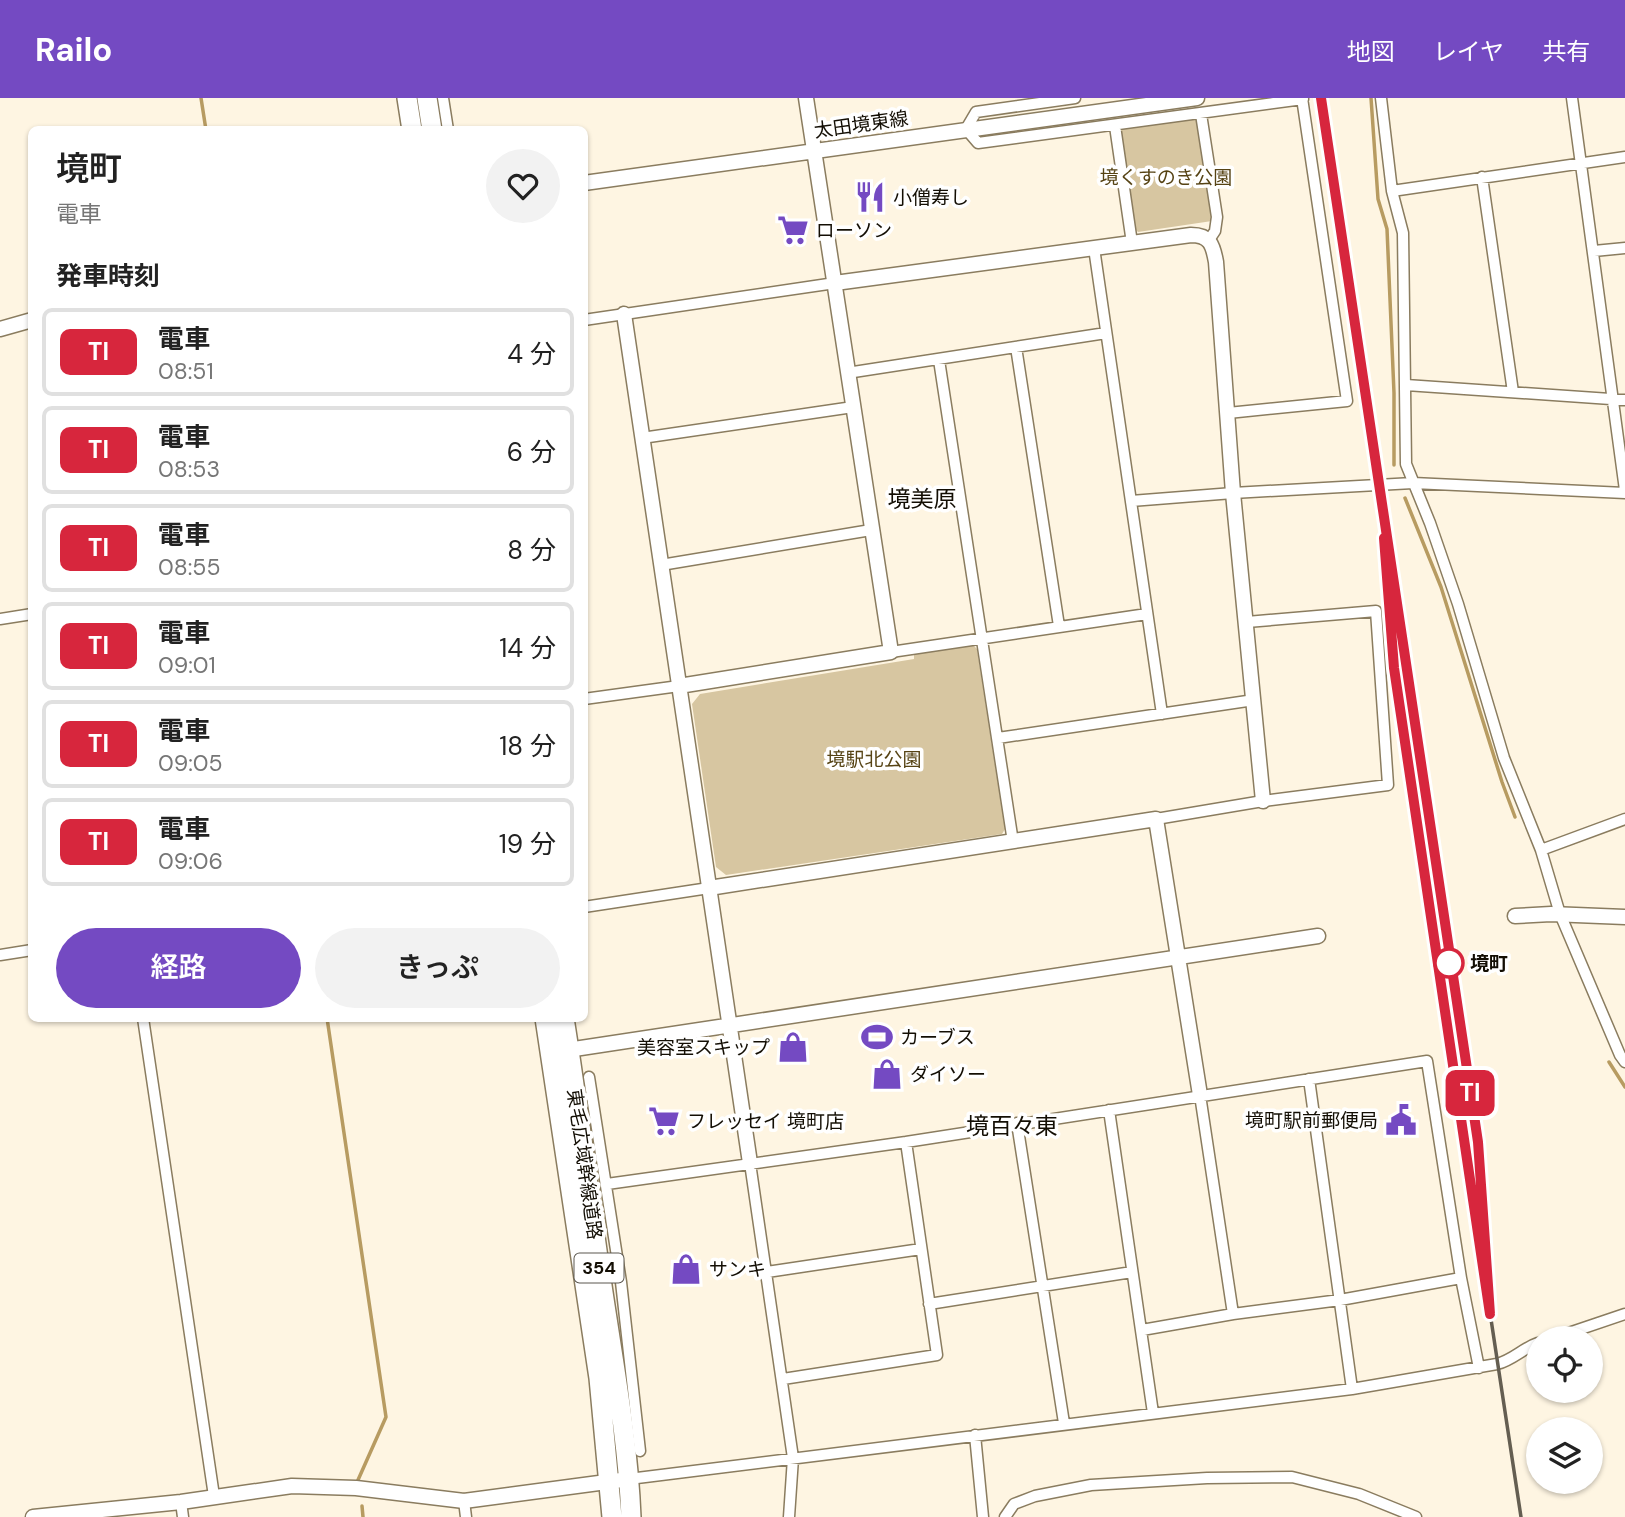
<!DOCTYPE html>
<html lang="ja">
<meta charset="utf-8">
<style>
body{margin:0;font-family:"DM Sans","Noto Sans JP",sans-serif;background:#f2f2f2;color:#222;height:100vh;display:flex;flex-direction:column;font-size:26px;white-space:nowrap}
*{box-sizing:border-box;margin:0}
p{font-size:23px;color:#767676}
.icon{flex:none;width:38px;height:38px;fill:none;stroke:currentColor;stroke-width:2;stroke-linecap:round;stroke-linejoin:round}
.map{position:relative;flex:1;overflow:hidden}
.sheet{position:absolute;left:28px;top:28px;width:560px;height:896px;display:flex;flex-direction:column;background:#fff;border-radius:10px;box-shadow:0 2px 5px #0004}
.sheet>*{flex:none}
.badge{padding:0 14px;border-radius:10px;font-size:24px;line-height:46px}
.controls{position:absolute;left:1526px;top:1228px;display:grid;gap:14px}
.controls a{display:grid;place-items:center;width:77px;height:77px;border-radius:50%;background:#fff;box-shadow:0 2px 5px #0004;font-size:35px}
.map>.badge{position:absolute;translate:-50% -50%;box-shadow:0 0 0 4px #fff}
h2{padding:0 28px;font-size:26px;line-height:63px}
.round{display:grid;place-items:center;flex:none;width:74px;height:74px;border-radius:37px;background:#f2f2f2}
.summary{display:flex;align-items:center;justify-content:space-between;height:119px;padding:0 28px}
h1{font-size:33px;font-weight:600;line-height:52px}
.button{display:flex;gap:14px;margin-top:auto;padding:14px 28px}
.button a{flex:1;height:80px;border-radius:42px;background:#744ac2;color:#fff;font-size:28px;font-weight:600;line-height:80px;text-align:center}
.button a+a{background:#f2f2f2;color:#222}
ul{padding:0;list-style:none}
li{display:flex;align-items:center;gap:21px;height:88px;margin:0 14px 10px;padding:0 14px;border:4px solid #e0e0e0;border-radius:10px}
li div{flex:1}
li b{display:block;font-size:26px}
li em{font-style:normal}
li .badge{min-width:77px;font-weight:700;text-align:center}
header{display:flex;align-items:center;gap:42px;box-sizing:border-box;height:98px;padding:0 35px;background:#744ac2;color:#fff}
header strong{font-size:33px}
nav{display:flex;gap:38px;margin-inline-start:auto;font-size:24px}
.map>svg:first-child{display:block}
</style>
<header>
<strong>Railo</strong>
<nav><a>地図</a><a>レイヤ</a><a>共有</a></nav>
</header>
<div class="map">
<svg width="1625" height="1419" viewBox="0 0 1625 1419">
<rect width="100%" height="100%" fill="#fef5e2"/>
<path fill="#d7c6a1" d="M1196,19l16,104 -74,11 -4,-4 -14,-94 2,-6z
M973,547l4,4 28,180 -3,5 -276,41 -10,-8 -24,-163 8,-10 214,-35v-5z"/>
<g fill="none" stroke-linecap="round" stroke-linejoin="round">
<path stroke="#b79b61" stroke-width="3.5" d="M201,0l5,32
M1371,0l7,101 9,30 7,164v72
M1405,400l36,89 61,195 13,35
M327,920l59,399 -28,63
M1609,964l16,25
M362,1408l1,11"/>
<defs>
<path id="street" d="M443,0l5,32
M1075,0l-99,14 -10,17 12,14 325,-44
M1381,0l11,93 11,42 3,231 24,59 28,81 46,154 37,92 19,64 60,141 5,7
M1572,0l53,392
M1201,16l16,103 -2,14 -6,9
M1115,28l17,117
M1482,79l31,215
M1392,93l233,-34
M1094,150l68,466
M1594,153l31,-3
M584,222l251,-37
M1016,249l43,279
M939,262l74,482
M847,275l259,-40
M1406,287l219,15
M1228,315l119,-12 -45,-303
M642,340l211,-31
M1131,403l102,-8 180,-10 212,10
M661,467l210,-35
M0,521l32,-5
M891,554l256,-38
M584,601l95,-13
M998,640l256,-38
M1156,721l107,-18 125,-16 -12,-174 -129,11
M1541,752l84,-31
M584,809l125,-19
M0,857l32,-5
M143,920l71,478
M589,979l32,205 19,169
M1309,981l43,310
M1200,997l33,219
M1109,1012l44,303
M1017,1025l47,300
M750,1065l43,295 -4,59
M607,1086l299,-42 521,-81 34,217 18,90
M767,1174l154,-23
M929,1206l203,-32
M1142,1232l91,-16 107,-14 121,-22
M1551,1241l74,-25
M783,1281l154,-24 -31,-213
M975,1337l8,82
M629,1381l723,-90 145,-25c16,-4 26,-16 41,-21
M464,1403l2,16
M181,1404l2,15
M1005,1419l9,-13 21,-8 56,-11 116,-7 85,-1 67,17 57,23"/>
<path id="secondary" d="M584,85l613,-85
M835,185l356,-48c19,0 22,10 25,27l17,231 30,308
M624,216l126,849
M0,231l32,-9
M679,588l212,-34 -85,-554
M709,790l447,-69 44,276
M1515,818l36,-2 74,3
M561,953l757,-115
M33,1419l148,-15 111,-16 64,2 108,13 165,-22"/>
<path id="highway" d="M407,0l5,32
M427,0l5,32
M545,920l54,360 13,139
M564,920c15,94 26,188 40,281 11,73 24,144 27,218"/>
</defs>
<use href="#street" stroke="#8a7c5f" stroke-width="13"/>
<use href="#secondary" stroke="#8a7c5f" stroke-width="17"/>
<use href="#highway" stroke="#8a7c5f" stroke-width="22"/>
<use href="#street" stroke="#fff" stroke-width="10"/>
<use href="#secondary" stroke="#fff" stroke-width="14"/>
<use href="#highway" stroke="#fff" stroke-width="19"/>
<path stroke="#645e51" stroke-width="3.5" d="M1321,0l157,1044 12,172
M1393,546l80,555
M1489,1208l32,211"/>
</g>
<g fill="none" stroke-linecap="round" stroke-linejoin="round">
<defs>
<path id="line" d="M1321,0l157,1044 12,172 -96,-646 -10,-130"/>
</defs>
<use href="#line" stroke="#fff" stroke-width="16"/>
<use href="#line" stroke="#d7263d" stroke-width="10"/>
</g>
<defs>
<symbol id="restaurant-bare" viewBox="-9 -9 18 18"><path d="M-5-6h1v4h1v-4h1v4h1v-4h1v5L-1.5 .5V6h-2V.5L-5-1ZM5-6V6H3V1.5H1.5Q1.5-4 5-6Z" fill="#744ac2" stroke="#fff" stroke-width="2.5" paint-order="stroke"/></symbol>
<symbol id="supermarket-bare" viewBox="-9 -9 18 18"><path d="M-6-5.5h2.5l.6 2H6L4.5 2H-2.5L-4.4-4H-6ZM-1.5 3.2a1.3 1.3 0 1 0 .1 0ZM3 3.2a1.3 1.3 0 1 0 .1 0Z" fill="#744ac2" stroke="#fff" stroke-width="2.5" paint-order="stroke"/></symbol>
<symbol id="stadium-bare" viewBox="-9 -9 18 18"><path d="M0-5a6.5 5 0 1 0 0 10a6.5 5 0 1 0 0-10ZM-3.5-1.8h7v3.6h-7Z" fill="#744ac2" stroke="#fff" stroke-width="2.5" paint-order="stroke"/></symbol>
<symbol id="shop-bare" viewBox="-9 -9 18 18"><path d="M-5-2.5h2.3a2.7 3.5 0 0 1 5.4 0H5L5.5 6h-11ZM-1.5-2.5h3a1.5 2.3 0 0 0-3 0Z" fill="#744ac2" stroke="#fff" stroke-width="2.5" paint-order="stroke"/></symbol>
<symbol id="civic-bare" viewBox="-9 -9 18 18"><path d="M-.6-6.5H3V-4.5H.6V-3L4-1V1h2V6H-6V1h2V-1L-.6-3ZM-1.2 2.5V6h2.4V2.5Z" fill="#744ac2" stroke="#fff" stroke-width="2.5" paint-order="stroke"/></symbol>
</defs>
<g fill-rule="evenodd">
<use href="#restaurant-bare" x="848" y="77" width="44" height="44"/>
<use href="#supermarket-bare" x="771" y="110" width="44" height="44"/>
<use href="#stadium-bare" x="855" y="917" width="44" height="44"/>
<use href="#shop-bare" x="771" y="927" width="44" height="44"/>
<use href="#shop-bare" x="865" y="954" width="44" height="44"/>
<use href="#civic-bare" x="1379" y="1000" width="44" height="44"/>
<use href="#supermarket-bare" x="642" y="1001" width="44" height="44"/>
<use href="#shop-bare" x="664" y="1149" width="44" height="44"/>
</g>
<circle fill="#fff" stroke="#d7263d" stroke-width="3.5" cx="1449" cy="865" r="14"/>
<g text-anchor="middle" stroke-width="7" stroke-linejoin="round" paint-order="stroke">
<rect fill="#fff" stroke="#5a564f" stroke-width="2" x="574.5" y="1155.5" width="49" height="29" rx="5"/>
<g font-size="18" font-weight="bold" fill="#130e04">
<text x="599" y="1176">354</text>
</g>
<g font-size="19" fill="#130e04" stroke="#fff">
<text transform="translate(861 26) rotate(-8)" y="7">太田境東線</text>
<text transform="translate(585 1066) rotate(82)" y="7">東毛広域幹線道路</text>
</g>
<g font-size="19" fill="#564314" stroke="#fff">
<text x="1166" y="86">境くすのき公園</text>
<text x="874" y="668">境駅北公園</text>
</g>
<g font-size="19" fill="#130e04" stroke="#fff" text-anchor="start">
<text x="893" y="106">小僧寿し</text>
<text x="816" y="139">ローソン</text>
<text x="900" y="946">カーブス</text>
<text x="770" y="956" text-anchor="end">美容室スキップ</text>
<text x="910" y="983">ダイソー</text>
<text x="1378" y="1029" text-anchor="end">境町駅前郵便局</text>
<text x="687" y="1030">フレッセイ 境町店</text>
<text x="709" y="1178">サンキ</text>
</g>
<g font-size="19" font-weight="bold" fill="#130e04" stroke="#fff" text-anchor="start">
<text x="1470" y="872">境町</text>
</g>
<g font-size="23" fill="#130e04" stroke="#fff">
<text x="922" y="409">境美原</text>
<text x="1012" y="1036">境百々東</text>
</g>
</g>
</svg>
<div class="controls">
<a><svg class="icon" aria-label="locate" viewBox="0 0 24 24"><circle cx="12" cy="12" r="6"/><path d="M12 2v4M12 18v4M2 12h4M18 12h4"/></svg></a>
<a><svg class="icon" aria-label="layers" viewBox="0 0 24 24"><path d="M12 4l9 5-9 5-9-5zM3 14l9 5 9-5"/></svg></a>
</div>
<b class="badge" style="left:1470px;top:995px;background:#d7263d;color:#fff">TI</b>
<section class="sheet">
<div class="summary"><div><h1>境町</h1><p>電車</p></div><a class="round"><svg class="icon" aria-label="heart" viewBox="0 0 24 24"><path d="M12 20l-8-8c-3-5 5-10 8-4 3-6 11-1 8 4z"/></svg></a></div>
<h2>発車時刻</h2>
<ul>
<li><span class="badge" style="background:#d7263d;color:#fff">TI</span><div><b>電車</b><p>08:51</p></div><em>4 分</em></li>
<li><span class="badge" style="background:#d7263d;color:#fff">TI</span><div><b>電車</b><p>08:53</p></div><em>6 分</em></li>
<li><span class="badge" style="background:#d7263d;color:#fff">TI</span><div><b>電車</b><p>08:55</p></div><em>8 分</em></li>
<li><span class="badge" style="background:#d7263d;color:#fff">TI</span><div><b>電車</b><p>09:01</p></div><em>14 分</em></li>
<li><span class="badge" style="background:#d7263d;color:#fff">TI</span><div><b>電車</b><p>09:05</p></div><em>18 分</em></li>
<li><span class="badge" style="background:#d7263d;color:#fff">TI</span><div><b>電車</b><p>09:06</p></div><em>19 分</em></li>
</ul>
<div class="button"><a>経路</a><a>きっぷ</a></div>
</section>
</div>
